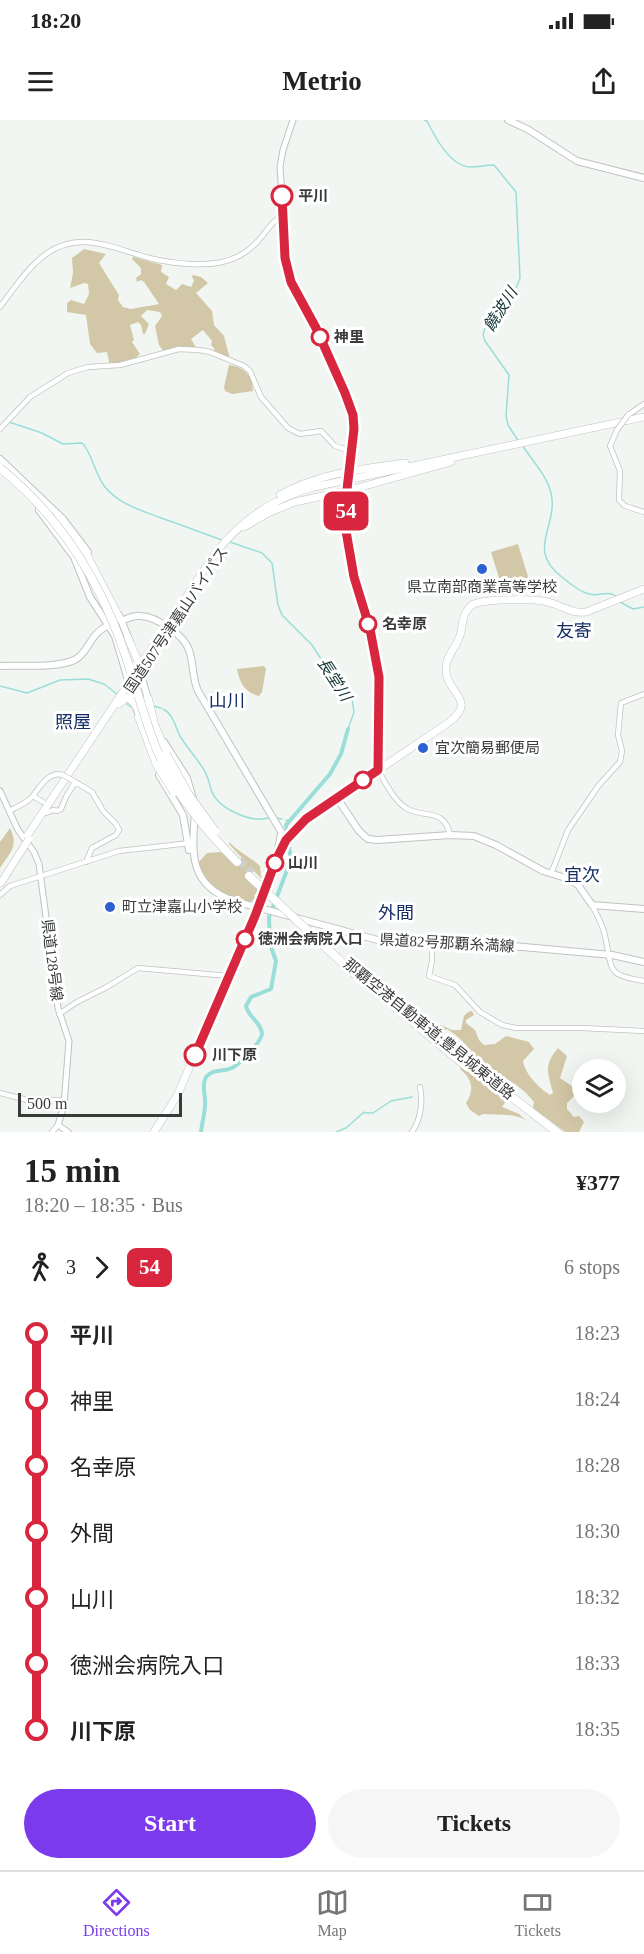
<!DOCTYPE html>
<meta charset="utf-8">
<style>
body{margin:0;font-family:"Times New Roman","Noto Sans JP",serif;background:#f6f6f6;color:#222;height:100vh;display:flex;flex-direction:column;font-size:22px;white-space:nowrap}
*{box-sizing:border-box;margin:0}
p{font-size:20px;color:#767676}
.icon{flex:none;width:33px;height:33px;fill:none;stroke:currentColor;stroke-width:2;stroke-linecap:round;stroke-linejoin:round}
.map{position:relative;height:1012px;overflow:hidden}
.details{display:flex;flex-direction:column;background:#fff;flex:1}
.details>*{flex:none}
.badge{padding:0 12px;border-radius:9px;font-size:21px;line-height:39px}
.controls{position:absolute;left:572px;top:939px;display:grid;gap:12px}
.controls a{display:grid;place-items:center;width:54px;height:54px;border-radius:50%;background:#fff;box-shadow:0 6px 24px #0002;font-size:30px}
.scale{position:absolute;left:18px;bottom:15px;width:164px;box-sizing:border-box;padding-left:6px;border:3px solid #393b39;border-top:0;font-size:16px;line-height:21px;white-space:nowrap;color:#393b39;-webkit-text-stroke:4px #fff;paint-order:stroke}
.map>.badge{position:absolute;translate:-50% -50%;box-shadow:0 0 0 3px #fff}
.legs{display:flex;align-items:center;gap:9px;height:66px;padding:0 24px;font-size:20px}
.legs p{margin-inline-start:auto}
.headline{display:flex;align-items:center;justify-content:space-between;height:102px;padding:0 24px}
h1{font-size:33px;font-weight:700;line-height:45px}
.action{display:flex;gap:12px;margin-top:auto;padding:12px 24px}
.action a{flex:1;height:69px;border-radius:36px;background:#7c3aed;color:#fff;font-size:24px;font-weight:700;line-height:69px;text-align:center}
.action a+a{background:#f6f6f6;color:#222}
ul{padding:0 24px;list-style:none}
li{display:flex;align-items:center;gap:21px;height:66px;font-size:22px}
li i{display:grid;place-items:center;width:9px;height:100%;margin:0 8px;background:currentColor}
li i::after{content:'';width:15px;height:15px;margin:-8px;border:4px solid;border-radius:50%;background:#fff}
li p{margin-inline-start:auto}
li:first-child i{background:linear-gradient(#0000 50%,currentColor 0)}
li:last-child i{background:linear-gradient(currentColor 50%,#0000 0)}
.status{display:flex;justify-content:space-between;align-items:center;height:42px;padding:0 30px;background:#fff;direction:ltr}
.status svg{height:16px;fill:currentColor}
header{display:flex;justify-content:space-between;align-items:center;height:78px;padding:0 24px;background:#fff;font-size:27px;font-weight:700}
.menu{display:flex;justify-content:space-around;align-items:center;height:84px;border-top:2px solid #e0e0e0;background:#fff;font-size:16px;color:#767676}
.menu a{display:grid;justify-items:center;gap:3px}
.menu .selected{color:#7c3aed}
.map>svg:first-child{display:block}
</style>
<div class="status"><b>18:20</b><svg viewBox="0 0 49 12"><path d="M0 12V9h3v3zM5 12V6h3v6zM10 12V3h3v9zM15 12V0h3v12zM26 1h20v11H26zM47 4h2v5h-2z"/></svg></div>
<header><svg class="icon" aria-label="menu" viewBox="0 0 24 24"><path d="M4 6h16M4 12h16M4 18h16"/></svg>Metrio<svg class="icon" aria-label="share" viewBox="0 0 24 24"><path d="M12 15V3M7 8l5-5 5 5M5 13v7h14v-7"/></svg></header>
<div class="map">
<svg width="644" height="1012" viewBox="0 0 644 1012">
<rect width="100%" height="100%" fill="#f2f6f2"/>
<path fill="#d2c8a7" d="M84,129l22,5 -7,9 20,32 -1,5 5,7 8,2 28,-5 -15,-22 -3,-2 -4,2 -1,-4 5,-4v-6l-9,-9 1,-2 29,8 -1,7 8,5 -3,7 10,6 6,-6 9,3 3,-6 -2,-5 1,-1 8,2 7,6 -12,10 16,18 2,14 10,11 6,23 -15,-5 -1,-6 -3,-3 1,-4 -9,-11 -12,9 6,10 -33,3 -5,-7 -4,-19 7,-10 -2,-4 -13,-2 -6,6 8,8 -4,10h-2l-2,-9 -3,-3 -8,3 4,15 -2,2 8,12 -12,10 -18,2 -3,-14 -10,1 -7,-9 -4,-29 -19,-3v-9l4,-3 13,4 5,-10 -1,-10 -4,-1 -14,5 3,-15 -1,-15z
M229,245c15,2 24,10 24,26l-21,3 -7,-3 -1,-4z
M518,424l12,39 -5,4 -21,7 -13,-42z
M264,546l2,3 -4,23 -3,4c-15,-4 -19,-13 -22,-27z
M10,708c9,18 0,25 -10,40v-26z
M229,722c10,10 21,15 31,24l1,10 2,4 -9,-9 -6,5 12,12 -6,8 3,2 -7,4c-27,-7 -41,-13 -52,-39l9,-10 14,-1 16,13 6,-6 -14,-15z
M472,891l2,4 -8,5v3l9,7 4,10 5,5 11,-1 11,-8 23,6 5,7 -11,12c2,13 16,27 27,34l3,-2c-5,-20 -10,-27 5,-45l9,8 -7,22 15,10 1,6 -9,9v6l7,8 5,-1 5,6 -5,10h-14l-32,-24 1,-6c-16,-21 -39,-29 -63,-40l2,-4c-5,-14 -14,-21 -26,-29l-6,4 -9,-7 7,-2 13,6h9l3,-14 4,-4z
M462,946l44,35 -4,6 17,7 9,8c-11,-9 -30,-7 -45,-8l-4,2 -9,-6 -4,-7c9,-14 6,-24 -6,-34z"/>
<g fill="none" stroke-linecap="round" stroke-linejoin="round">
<path stroke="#9aded9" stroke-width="1.5" d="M424,0l3,1c8,16 23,45 43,46 8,0 16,-2 24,-2l22,27 4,86 -3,8 -32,42 -2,7 2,6 24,34 -3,41 2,9 11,17
M9,302l33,11 21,11 19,-1c9,7 13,32 23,44 15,18 36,23 56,31 21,7 41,15 61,22
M522,325c10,15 25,31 29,48 8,33 -26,56 11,84 7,6 19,15 27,17 10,3 18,-4 27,2
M230,422l32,11 10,10 6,42 4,10 30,30 16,25 24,29 2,13 -6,17
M620,482l13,7 11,-2
M0,566l27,7 33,-13 28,-1 16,5 13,10
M124,582l7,5
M153,586l8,2
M163,589c10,5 12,17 17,27 7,12 17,22 24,34 5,8 5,14 8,22 7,17 39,31 56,26
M275,698l7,1
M286,700l3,1
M365,993h8l18,-12 21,-4
M336,1012l10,-4 18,-16"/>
<path stroke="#9aded9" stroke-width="4" d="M201,1012c1,-9 4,-19 4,-27 1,-10 -4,-19 1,-28 6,-8 17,-5 26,-9 8,-4 29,-26 30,-34 0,-11 -14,-17 -16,-28l5,-9 20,-8 5,-28 -6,-17 -1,-27 22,-57 -5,-35 44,-51 11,-20 7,-25"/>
<path stroke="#cdd1cd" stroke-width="8" stroke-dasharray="8 4" stroke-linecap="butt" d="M239,740l13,13"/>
<defs>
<path id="tertiary" d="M0,187c13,-17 25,-36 41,-49 39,-33 77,-6 117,2 19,4 46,6 64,2 14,-3 26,-10 35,-20 9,-9 14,-21 26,-26
M628,295l16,-11
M0,309l30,-32 38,-24 20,-6 32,-2 59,-16 20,1 11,2 34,14 6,5 11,26 27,31 12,6 21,-3 14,15 16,5
M617,310l-7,16 10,25 -1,29 6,6 19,6
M378,650c7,12 16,31 28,38 18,11 38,-1 44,27
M72,660l20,12 11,19 13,13 3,6 -3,5 -24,13 -6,14
M33,676l10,6
M9,691c8,-4 15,-7 21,-12 10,-10 17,-29 33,-24
M46,693l7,-3 4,1 4,-2 5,-12 9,-15
M551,754l17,-44 31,-45 21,-23 2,-11 -4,-16 3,-32 23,-9
M0,775l10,-9 109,-35 71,-8
M592,785c5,10 11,20 13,31 8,34 0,39 39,45
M432,823v18l-3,15 26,9 25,27 22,13 14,3h66l62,3
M59,894l18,-12 28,-14 33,-20 91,8
M0,973l31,8 33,-1
M52,1012l6,-7
M412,1012c9,-13 11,-30 8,-45"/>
<path id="secondary" d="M293,0l-10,30 -3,17 7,102 8,23 21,36 36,82 2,19 -6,44
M347,368c-2,30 0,58 7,87 8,34 22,68 25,103 2,28 -6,67 -1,92
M0,671l18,39 16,22 5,12 19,144 11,33 -5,64 -6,20 10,7"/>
<path id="primary" d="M508,0l21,10 48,31 67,17
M0,339l63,60 25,33
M39,390l35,47 16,40 25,39 25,84
M119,495l11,27
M123,500c6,-2 12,-5 18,-4 16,1 43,19 48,34 5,14 3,28 9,41l88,149
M0,546c18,-1 66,3 79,-9 12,-11 12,-23 28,-31
M138,546l11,36
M164,622l23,36 7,24
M159,655l24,40 6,35
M337,678l22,33 9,8 9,1 73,-5 24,1 22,9 47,26 26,8 9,6 14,20 52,4
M195,692c-3,40 -7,73 39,89l147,40 28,2 81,1 122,11 32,7
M276,739l5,-25"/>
<path id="trunk" d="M280,375c38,-22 83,-26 125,-32
M244,407l24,-14 27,-11 55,-12 101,-28
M128,518l9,21 4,2 4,-3
M119,584l9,-7 8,9
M27,716l187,-281c26,-34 59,-57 100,-68l330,-70
M1,763l24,-38
M154,1012l23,-36 78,-180 21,-56 15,-27 15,-14 142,-96c32,-23 -4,-31 -2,-55 0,-12 9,-19 13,-30 4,-8 2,-18 7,-26 3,-5 6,-8 11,-9 14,-4 59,-5 74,0 12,3 21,11 35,9l58,-23"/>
<path id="motorway" d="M56,399l30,35 33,64
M148,579l6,25 12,30
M139,597l18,48
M469,944l88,68"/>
</defs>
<use href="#tertiary" stroke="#c0c3bf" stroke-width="6"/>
<use href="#secondary" stroke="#c0c3bf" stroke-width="7"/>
<use href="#primary" stroke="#c0c3bf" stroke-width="8"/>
<use href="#trunk" stroke="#c0c3bf" stroke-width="8"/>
<use href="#motorway" stroke="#c0c3bf" stroke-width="9"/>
<use href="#tertiary" stroke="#fff" stroke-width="4.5"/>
<use href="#secondary" stroke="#fff" stroke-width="5"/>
<use href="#primary" stroke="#fff" stroke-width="6"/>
<use href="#trunk" stroke="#fff" stroke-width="7"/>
<use href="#motorway" stroke="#fff" stroke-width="8"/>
<defs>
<path id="tertiary-bridge" d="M617,310l11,-15
M63,655l9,5"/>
<path id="secondary-bridge" d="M347,368l1,-14"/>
<path id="trunk-bridge" d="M25,725l4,-6"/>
<path id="motorway-bridge" d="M0,348c62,50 103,118 127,192 13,38 22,77 40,112 18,34 43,63 70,90
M166,634l22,40 27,37
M157,645l17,27
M249,756l99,92 119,99"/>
</defs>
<use href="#tertiary-bridge" stroke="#c0c3bf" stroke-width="6" stroke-linecap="butt"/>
<use href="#secondary-bridge" stroke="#c0c3bf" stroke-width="7" stroke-linecap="butt"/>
<use href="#trunk-bridge" stroke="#c0c3bf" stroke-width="8" stroke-linecap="butt"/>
<use href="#motorway-bridge" stroke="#c0c3bf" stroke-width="9" stroke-linecap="butt"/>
<use href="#tertiary-bridge" stroke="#fff" stroke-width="4.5"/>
<use href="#secondary-bridge" stroke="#fff" stroke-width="5"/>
<use href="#trunk-bridge" stroke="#fff" stroke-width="7"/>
<use href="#motorway-bridge" stroke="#fff" stroke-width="8"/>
</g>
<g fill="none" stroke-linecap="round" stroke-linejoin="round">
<defs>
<path id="line-1" d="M195,935l60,-139 21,-56 10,-20 20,-21 72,-49 1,-93 -9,-48 -16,-52 -8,-46v-33l8,-69 -1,-14 -8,-22 -29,-65 -25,-46 -6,-24 -3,-62"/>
</defs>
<use href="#line-1" stroke="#fff" stroke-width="14"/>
<use href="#line-1" stroke="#d7263d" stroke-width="9"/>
</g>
<g fill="#fff" stroke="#d7263d" stroke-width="3">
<circle cx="282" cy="76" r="10"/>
<circle cx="320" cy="217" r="8"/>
<circle cx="368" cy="504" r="8"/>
<circle cx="363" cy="660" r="8"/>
<circle cx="275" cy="743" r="8"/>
<circle cx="245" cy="819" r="8"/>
<circle cx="195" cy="935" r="10"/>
</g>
<g fill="#2e61d0" stroke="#fff" stroke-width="2">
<circle cx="482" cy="449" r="6"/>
<circle cx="423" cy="628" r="6"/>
<circle cx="110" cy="787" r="6"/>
</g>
<g text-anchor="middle" stroke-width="6" stroke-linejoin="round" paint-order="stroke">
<g font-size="15" font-weight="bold" fill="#393b39" stroke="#fff" text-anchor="start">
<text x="298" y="81">平川</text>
<text x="334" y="222">神里</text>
<text x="382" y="509">名幸原</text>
<text x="288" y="748">山川</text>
<text x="258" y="824">徳洲会病院入口</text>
<text x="212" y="940">川下原</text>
</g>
<g font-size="15" fill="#393b39" stroke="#fff" text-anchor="start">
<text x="482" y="472" text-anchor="middle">県立南部商業高等学校</text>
<text x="435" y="633">宜次簡易郵便局</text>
<text x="122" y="792">町立津嘉山小学校</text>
</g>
<g font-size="15" fill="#393b39" stroke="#fff">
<text transform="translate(176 500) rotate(-56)" y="5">国道507号津嘉山バイパス</text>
<text transform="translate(447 823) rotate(3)" y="5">県道82号那覇糸満線</text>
<text transform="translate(52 840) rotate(83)" y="5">県道128号線</text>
<text transform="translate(429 909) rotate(39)" y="5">那覇空港自動車道;豊見城東道路</text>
</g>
<g font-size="16" font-style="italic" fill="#123432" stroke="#fff">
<text transform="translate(500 189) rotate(-58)" y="6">饒波川</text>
<text transform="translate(335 559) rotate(57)" y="6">長堂川</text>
</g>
<g font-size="18" fill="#152e64" stroke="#fff">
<text x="574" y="517">友寄</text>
<text x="227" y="587">山川</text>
<text x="73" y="608">照屋</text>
<text x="582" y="761">宜次</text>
<text x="396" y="799">外間</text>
</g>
</g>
</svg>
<div class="controls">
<a><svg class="icon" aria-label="layers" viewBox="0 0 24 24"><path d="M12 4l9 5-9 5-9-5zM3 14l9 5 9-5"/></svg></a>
</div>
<div class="scale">500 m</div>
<b class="badge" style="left:346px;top:391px;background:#d7263d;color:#fff">54</b>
</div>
<section class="details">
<div class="headline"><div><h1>15 min</h1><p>18:20 – 18:35 · Bus</p></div><b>¥377</b></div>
<div class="legs"><svg class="icon" aria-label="walk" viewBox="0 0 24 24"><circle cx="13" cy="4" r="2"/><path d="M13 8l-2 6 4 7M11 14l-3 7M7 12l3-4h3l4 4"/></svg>3<svg class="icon" aria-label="forward" viewBox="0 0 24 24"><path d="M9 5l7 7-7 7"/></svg><b class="badge" style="background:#d7263d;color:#fff">54</b><p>6 stops</p></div>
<ul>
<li><i style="color:#d7263d"></i><b>平川</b><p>18:23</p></li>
<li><i style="color:#d7263d"></i><span>神里</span><p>18:24</p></li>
<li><i style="color:#d7263d"></i><span>名幸原</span><p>18:28</p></li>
<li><i style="color:#d7263d"></i><span>外間</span><p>18:30</p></li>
<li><i style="color:#d7263d"></i><span>山川</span><p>18:32</p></li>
<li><i style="color:#d7263d"></i><span>徳洲会病院入口</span><p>18:33</p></li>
<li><i style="color:#d7263d"></i><b>川下原</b><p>18:35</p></li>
</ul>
<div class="action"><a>Start</a><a>Tickets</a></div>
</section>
<nav class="menu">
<a class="selected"><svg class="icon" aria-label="directions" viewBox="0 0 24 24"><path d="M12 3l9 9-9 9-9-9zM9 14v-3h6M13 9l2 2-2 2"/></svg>Directions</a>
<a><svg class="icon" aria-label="map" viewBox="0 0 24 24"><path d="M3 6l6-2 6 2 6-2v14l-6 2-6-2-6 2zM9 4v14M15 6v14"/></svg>Map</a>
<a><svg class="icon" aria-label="tickets" viewBox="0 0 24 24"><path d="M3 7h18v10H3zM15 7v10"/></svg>Tickets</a>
</nav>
